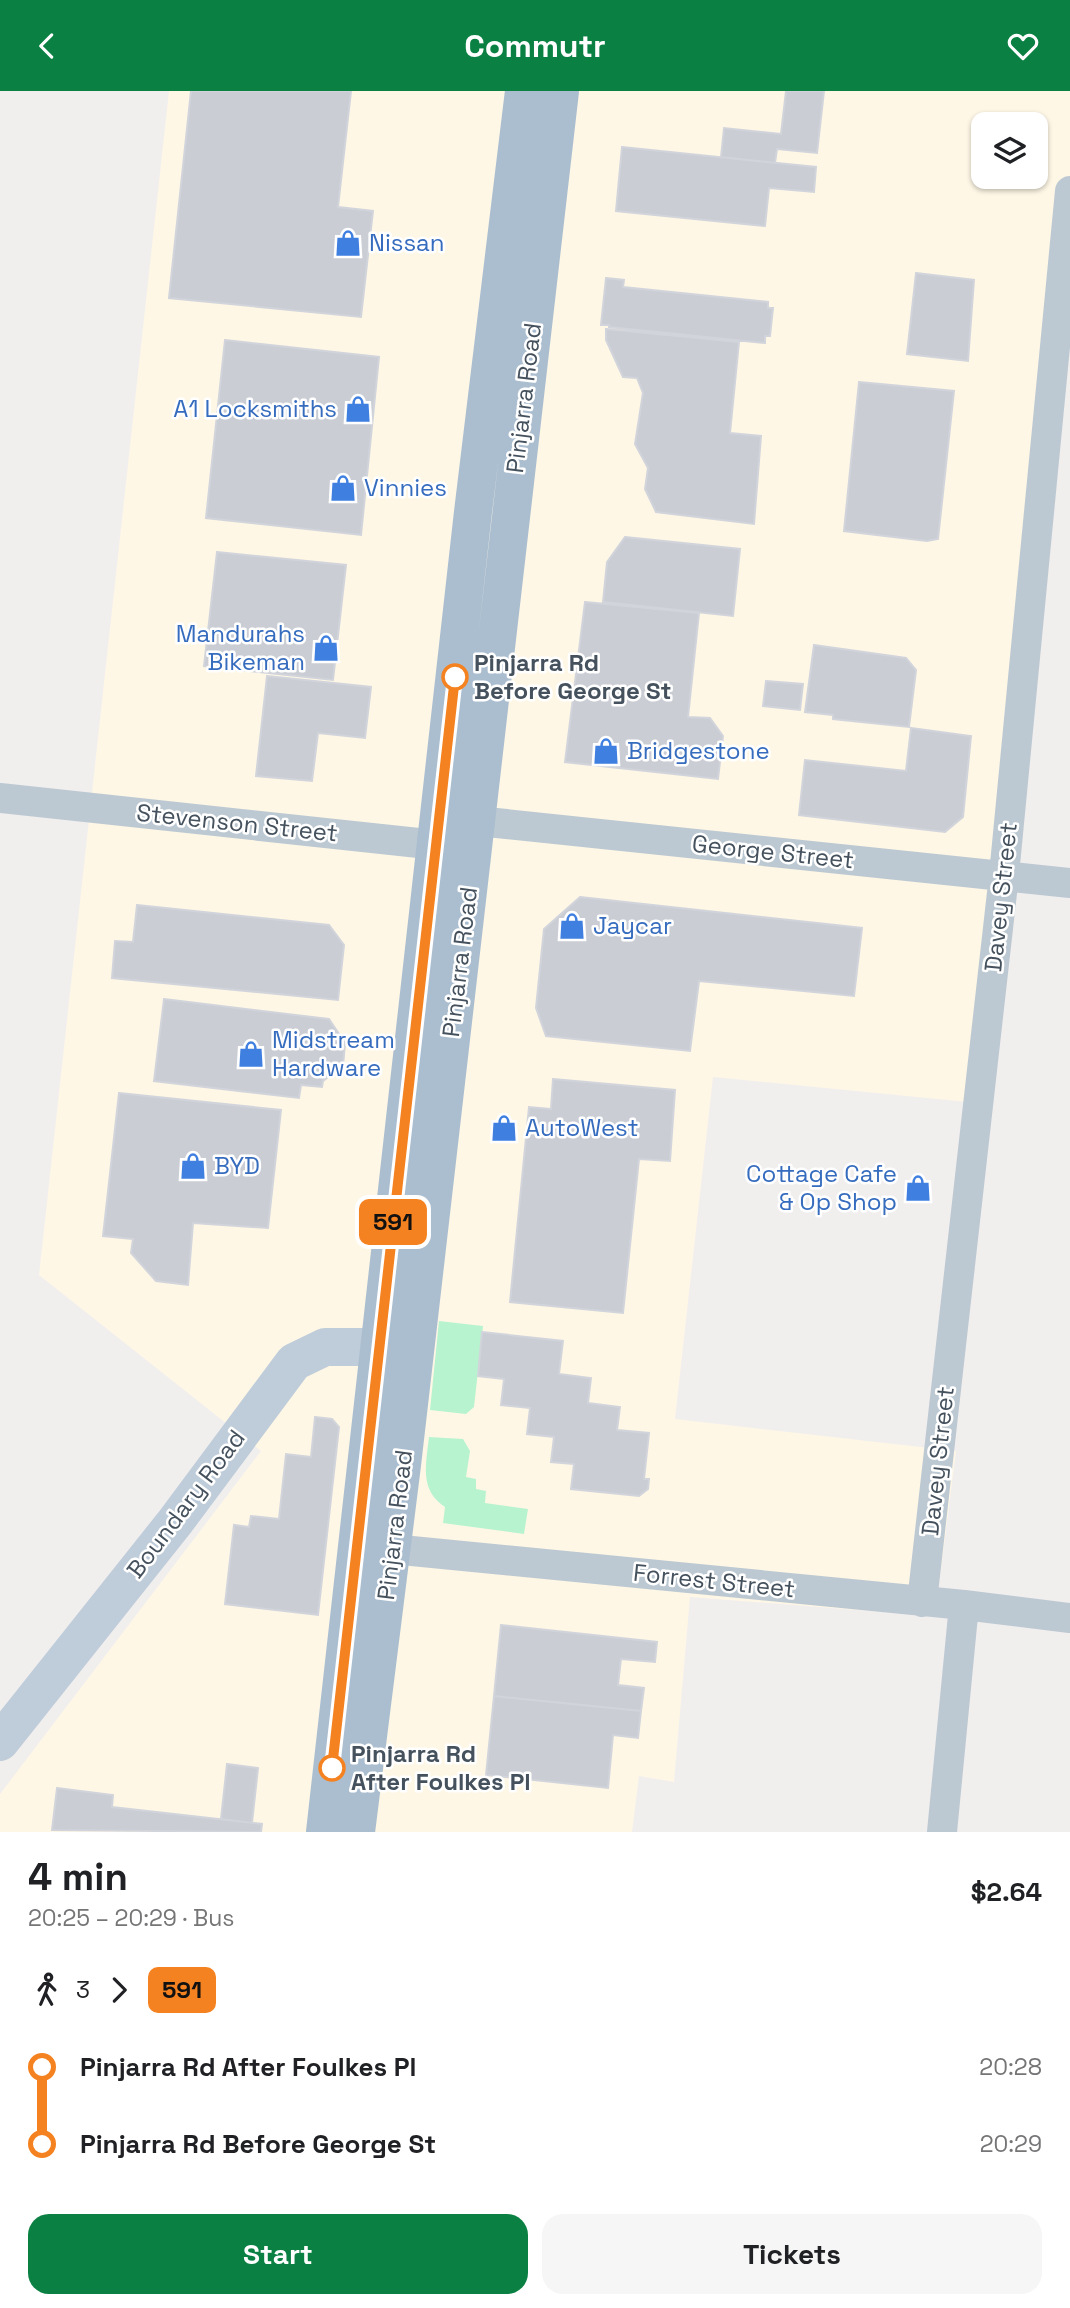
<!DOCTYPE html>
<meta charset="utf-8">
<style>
body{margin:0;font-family:"Space Grotesk",sans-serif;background:#f6f6f6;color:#202124;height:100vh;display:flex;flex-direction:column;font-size:26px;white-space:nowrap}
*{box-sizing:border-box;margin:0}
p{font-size:23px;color:#757577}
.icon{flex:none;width:38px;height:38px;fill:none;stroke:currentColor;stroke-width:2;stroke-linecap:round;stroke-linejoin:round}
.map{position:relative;height:1741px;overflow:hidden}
.panel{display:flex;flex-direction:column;background:#fff;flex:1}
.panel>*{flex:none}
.badge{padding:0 14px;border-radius:10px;font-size:24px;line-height:46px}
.controls{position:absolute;left:971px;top:21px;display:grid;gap:14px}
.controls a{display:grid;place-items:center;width:77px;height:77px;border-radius:14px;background:#fff;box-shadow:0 2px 5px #0004;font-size:35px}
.map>.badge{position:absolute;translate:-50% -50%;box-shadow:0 0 0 4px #fff}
.legs{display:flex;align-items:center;gap:10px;height:77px;padding:0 28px;font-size:23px}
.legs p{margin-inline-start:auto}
.head{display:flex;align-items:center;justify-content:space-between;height:119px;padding:0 28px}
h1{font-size:38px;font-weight:700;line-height:52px}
.button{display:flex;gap:14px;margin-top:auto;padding:14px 28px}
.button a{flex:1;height:80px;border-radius:21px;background:#0b8043;color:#fff;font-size:28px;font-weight:700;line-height:80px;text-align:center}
.button a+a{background:#f6f6f6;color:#202124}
ul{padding:0 28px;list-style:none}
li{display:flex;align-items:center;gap:24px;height:77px;font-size:26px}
li i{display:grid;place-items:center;width:10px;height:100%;margin:0 9px;background:currentColor}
li i::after{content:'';width:18px;height:18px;margin:-9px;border:5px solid;border-radius:50%;background:#fff}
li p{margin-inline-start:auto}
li:first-child i{background:linear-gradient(#0000 50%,currentColor 0)}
li:last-child i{background:linear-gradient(currentColor 50%,#0000 0)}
header{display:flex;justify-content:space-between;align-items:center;height:91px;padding:0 28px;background:#0b8043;color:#fff;font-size:32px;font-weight:700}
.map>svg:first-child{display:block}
</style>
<header><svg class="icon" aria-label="back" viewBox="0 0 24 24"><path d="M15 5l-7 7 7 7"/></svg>Commutr<svg class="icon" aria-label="heart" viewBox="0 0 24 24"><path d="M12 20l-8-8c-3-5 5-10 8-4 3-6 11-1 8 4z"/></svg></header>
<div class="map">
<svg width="1070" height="1741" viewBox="0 0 1070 1741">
<rect width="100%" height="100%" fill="#f1eeee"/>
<path fill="#fef7e6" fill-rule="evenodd" d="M169,0h901v222l-82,791 -275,-27 -38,342 281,32 -21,165 -245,-19 -16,185 -35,-6 -7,56h-632v-38l261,-343 -222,-176zM984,33h52v53h-52z"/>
<path fill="#b8f3cf" d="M439,1230l44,5 -9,81 -8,7 -36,-4z
M429,1346l34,2 7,12 -4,26 10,2v10l10,2 -1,12 43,6 -4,25 -81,-11 2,-16c-26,-17 -19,-43 -16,-70z"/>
<path fill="#cacdd4" stroke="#d2d4db" stroke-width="2" d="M191,0h160l-13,116 35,4 -12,106 -192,-19z
M786,0h38l-7,62 -40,-4 -2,14 -54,-6 3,-29 57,6z
M622,56l194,20 -2,25 -45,-4 -4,38 -149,-15z
M916,182l58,7 -6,81 -61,-7z
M606,187l18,2 -1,7 145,15v6h5l-3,28h-5v7l-156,-16v-2h-8z
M606,238l133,13 -9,91 31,3 -7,88 -98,-12 -11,-23 3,-21 -13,-24 8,-51 -6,-15 -14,-1 -17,-37z
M225,249l154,17 -18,178 -155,-17z
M859,291l95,9 -16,148 -11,2 -83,-10z
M625,446l115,12 -7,67 -130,-14 4,-40z
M217,461l129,13 -13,115 -129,-14z
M585,511l114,11 -11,104 22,1 13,18 -5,43 -153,-17z
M814,554l92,13 10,12 -7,57 -76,-8v-4l-28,-3z
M267,585l104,11 -6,51 -47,-5 -6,48 -56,-5z
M766,590l37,3 -3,26 -37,-4z
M911,637l60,8 -8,81 -18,15 -146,-17 6,-55 101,11z
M580,806l282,31 -8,68 -155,-15 -9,70 -144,-15 -10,-28 8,-79z
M137,814l192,20 15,20 -6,55 -226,-22 3,-37 18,1z
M164,908l165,20 16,24 -2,23 -20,15 -1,6 -21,-2 -2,13 -145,-17z
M553,988l122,11 -5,71 -31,-2 -16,154 -113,-11 19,-195 22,2z
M119,1002l162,17 -13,118 -75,-5 -5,62 -32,-4 -25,-28 2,-14 -30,-3z
M482,1241l81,9 -4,33 32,4 -3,25 32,4 -3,23 32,3 -5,46h5l-1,10 -9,7 -68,-7 3,-25 -23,-2 3,-25 -27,-3 3,-26 -29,-3 3,-26 -26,-3z
M315,1326l17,2 7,8 -21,188 -93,-11 9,-79 15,2 2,-11 28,3 7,-65 25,3z
M501,1534l156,17 -2,20 -34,-3 -3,26 26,3 -3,23 -147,-15z
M494,1605l147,15 -3,27 -25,-3 -5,53 -122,-13z
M227,1673l31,4 -6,55 -31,-4z
M57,1697l56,7 -1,12 150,17 -1,8 -209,-2z"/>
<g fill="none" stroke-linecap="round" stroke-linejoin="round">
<path stroke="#bdc9d2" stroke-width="30" d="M0,707l456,49
M477,730l593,62
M371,1456l593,58 106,13
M922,1511l82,-727 66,-684
M942,1741l22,-227"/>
<path stroke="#bfccd9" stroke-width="38" d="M0,1651l175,-220 119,-160 31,-15h53l34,3"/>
<path stroke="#abbed0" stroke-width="38" d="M325,1741l148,-1320 51,-421
M356,1741l46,-367 158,-1374"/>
</g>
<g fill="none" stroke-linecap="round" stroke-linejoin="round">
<defs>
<path id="line-1" d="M332,1677l123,-1091"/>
</defs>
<use href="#line-1" stroke="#fff" stroke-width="16"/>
<use href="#line-1" stroke="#f58220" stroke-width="10"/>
</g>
<defs>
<symbol id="shop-bare" viewBox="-9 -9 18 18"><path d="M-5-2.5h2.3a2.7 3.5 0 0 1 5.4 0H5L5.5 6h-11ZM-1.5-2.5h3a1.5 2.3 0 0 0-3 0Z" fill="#3f7fe0" stroke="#fff" stroke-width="2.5" paint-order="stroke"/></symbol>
</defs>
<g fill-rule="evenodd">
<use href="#shop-bare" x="329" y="133" width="38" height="38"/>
<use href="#shop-bare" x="339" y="299" width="38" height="38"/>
<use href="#shop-bare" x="324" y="378" width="38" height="38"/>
<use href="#shop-bare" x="307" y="538" width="38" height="38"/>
<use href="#shop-bare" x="587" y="641" width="38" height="38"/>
<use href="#shop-bare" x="553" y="816" width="38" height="38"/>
<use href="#shop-bare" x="232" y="944" width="38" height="38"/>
<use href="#shop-bare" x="485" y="1018" width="38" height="38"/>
<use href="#shop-bare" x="174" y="1056" width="38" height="38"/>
<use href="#shop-bare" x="899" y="1078" width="38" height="38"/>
</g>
<g fill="#fff" stroke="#f58220" stroke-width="3.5">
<circle cx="455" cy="586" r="12"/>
<circle cx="332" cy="1677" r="12"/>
</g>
<g text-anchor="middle" stroke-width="5" stroke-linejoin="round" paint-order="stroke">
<g font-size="24" fill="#366cbe" stroke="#fff" text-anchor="start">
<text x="369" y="160">Nissan</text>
<text x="337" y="326" text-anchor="end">A1 Locksmiths</text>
<text x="364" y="405">Vinnies</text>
<text x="305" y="551" text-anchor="end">Mandurahs<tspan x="305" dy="28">Bikeman</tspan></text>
<text x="627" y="668">Bridgestone</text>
<text x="593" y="843">Jaycar</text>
<text x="272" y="957">Midstream<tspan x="272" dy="28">Hardware</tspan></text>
<text x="525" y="1045">AutoWest</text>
<text x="214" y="1083">BYD</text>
<text x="897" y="1091" text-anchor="end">Cottage Cafe<tspan x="897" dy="28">&amp; Op Shop</tspan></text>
</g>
<g font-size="24" fill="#45525e" stroke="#fff">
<text transform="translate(524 307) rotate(-83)" y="8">Pinjarra Road</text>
<text transform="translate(237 732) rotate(6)" y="8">Stevenson Street</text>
<text transform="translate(773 761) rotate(6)" y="8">George Street</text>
<text transform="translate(1001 806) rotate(-84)" y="8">Davey Street</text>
<text transform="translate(460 871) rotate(-83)" y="8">Pinjarra Road</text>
<text transform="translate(938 1370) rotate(-84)" y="8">Davey Street</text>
<text transform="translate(186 1413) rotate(-53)" y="8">Boundary Road</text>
<text transform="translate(395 1434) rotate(-83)" y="8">Pinjarra Road</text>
<text transform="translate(714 1490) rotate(6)" y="8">Forrest Street</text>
</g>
<g font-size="24" font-weight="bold" fill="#45525e" stroke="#fff" text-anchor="start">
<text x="474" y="580">Pinjarra Rd<tspan x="474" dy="28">Before George St</tspan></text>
<text x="351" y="1671">Pinjarra Rd<tspan x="351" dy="28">After Foulkes Pl</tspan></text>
</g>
</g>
</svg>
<div class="controls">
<a><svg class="icon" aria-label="layers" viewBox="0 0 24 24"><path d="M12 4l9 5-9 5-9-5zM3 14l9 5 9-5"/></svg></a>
</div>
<b class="badge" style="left:393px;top:1131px;background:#f58220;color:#111">591</b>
</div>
<section class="panel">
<div class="head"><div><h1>4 min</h1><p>20:25 – 20:29 · Bus</p></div><b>$2.64</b></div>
<div class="legs"><svg class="icon" aria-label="walk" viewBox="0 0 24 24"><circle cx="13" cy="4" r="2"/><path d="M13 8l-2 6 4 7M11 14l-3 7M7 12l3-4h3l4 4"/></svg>3<svg class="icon" aria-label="forward" viewBox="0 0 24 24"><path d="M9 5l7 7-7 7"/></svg><b class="badge" style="background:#f58220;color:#111">591</b></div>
<ul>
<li><i style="color:#f58220"></i><b>Pinjarra Rd After Foulkes Pl</b><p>20:28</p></li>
<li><i style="color:#f58220"></i><b>Pinjarra Rd Before George St</b><p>20:29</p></li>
</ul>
<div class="button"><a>Start</a><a>Tickets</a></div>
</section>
